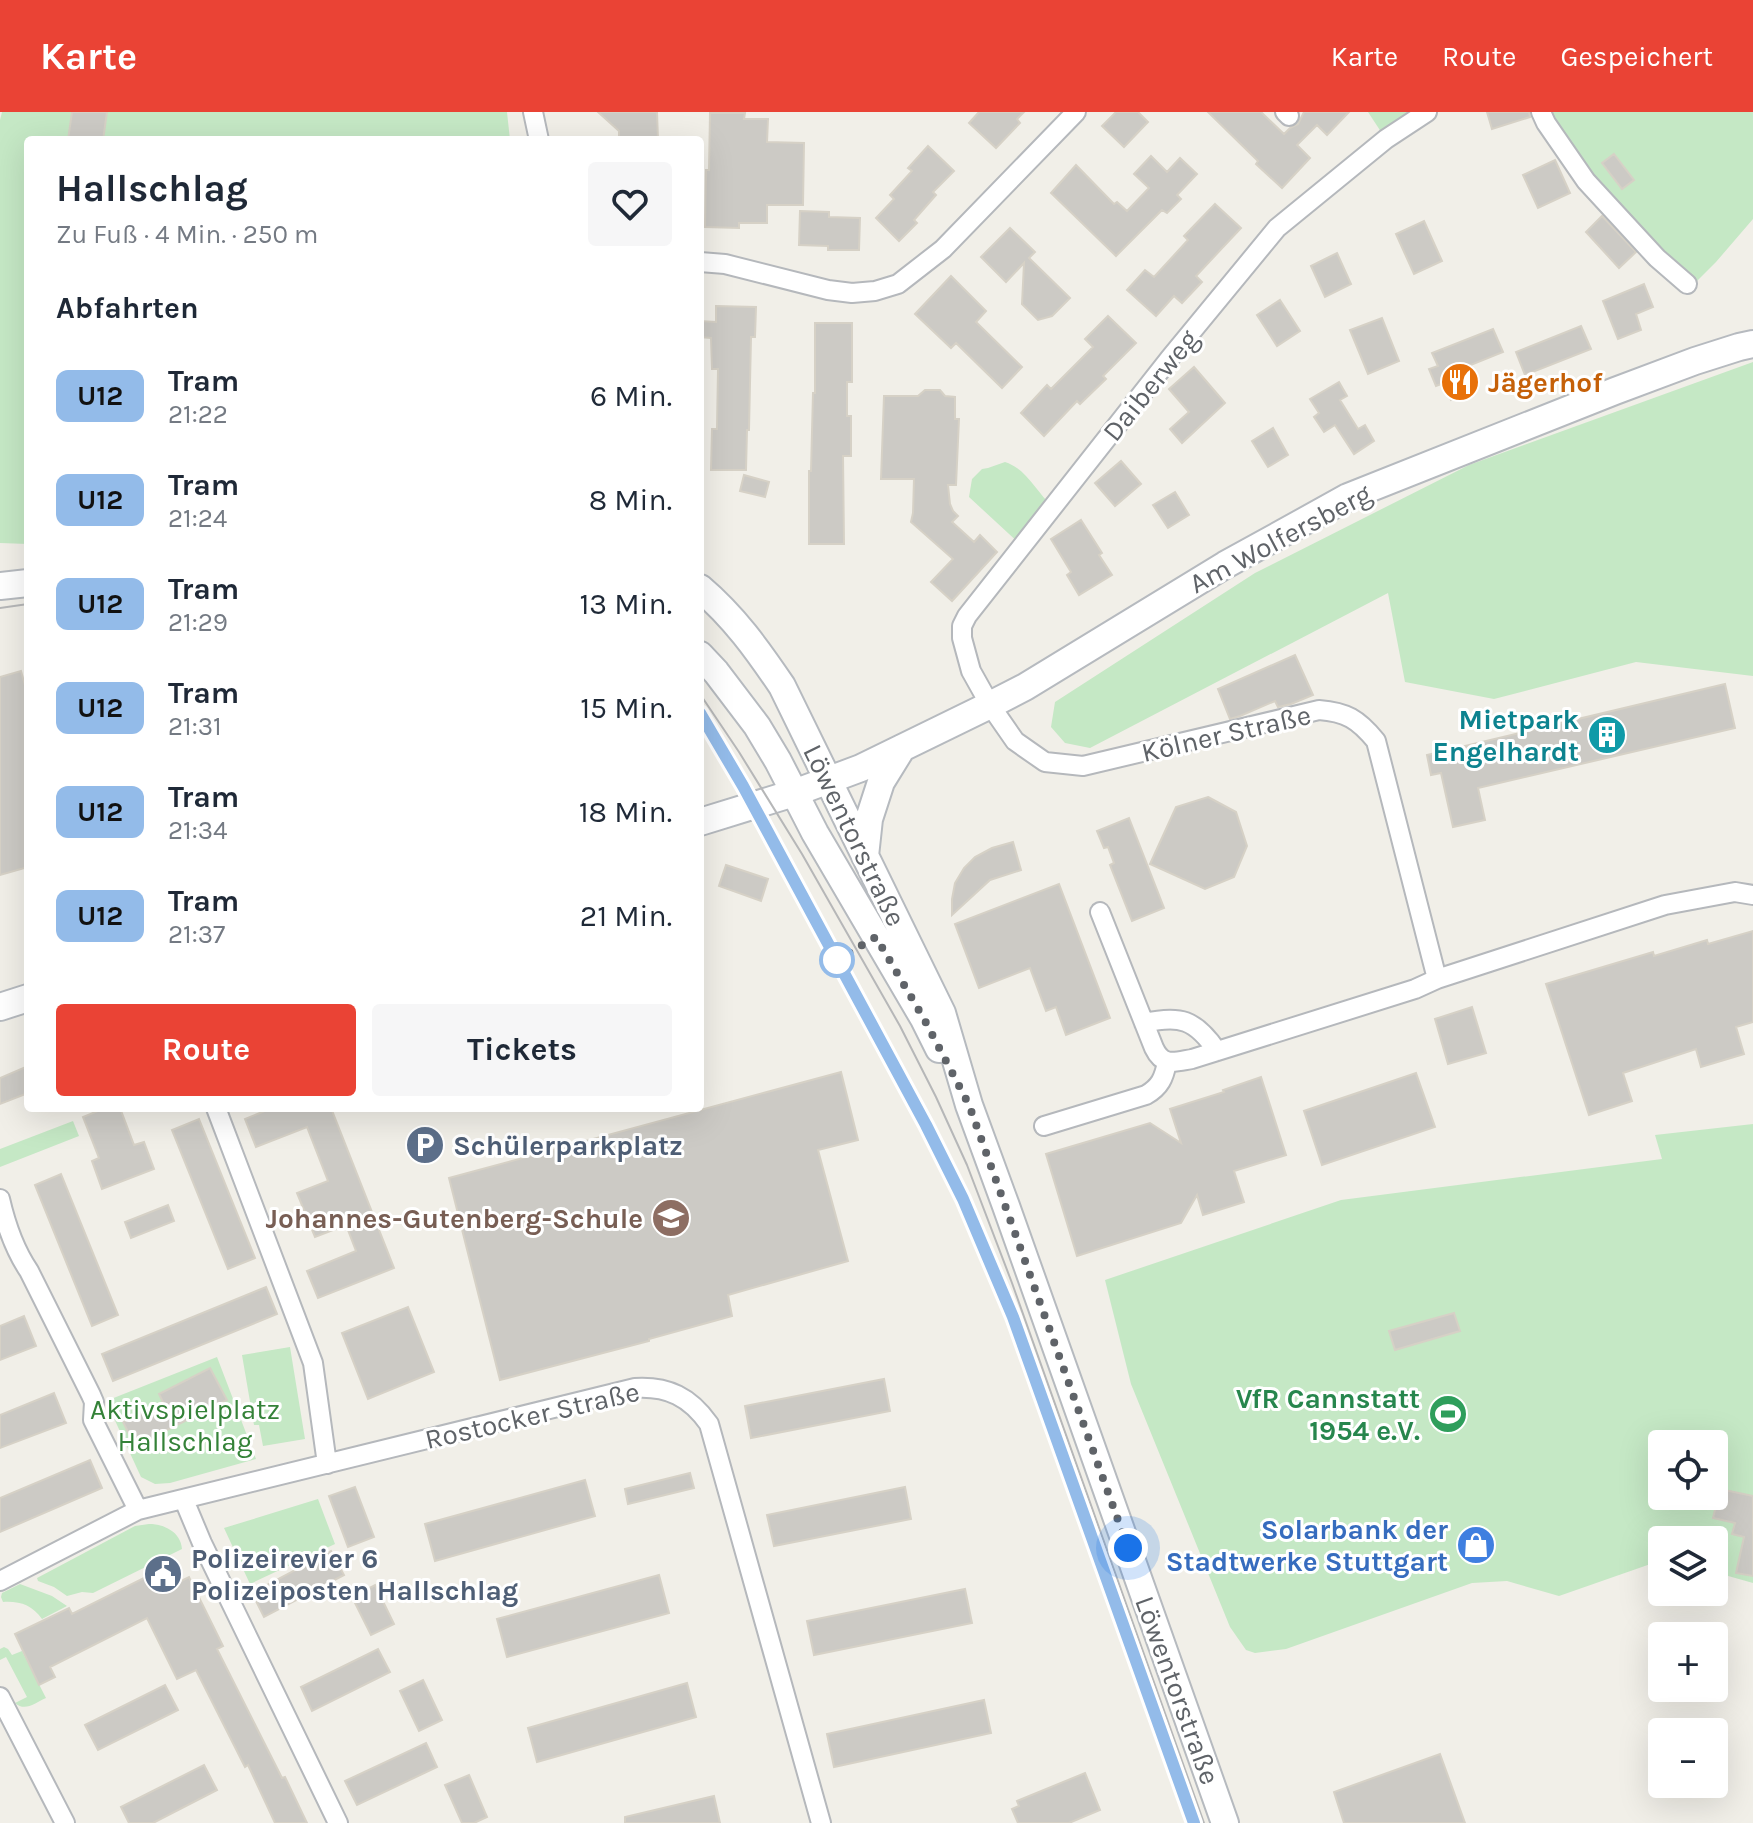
<!DOCTYPE html>
<html lang="de">
<meta charset="utf-8">
<style>
body{margin:0;font-family:Karla,sans-serif;background:#f6f6f7;color:#1f2937;height:100vh;display:flex;flex-direction:column;font-size:30px;white-space:nowrap}
*{box-sizing:border-box;margin:0}
p{font-size:26px;color:#747a83}
.icon{flex:none;width:44px;height:44px;fill:none;stroke:currentColor;stroke-width:2;stroke-linecap:round;stroke-linejoin:round}
.map{position:relative;flex:1;overflow:hidden}
.sheet{position:absolute;left:24px;top:24px;width:680px;height:976px;display:flex;flex-direction:column;background:#fff;border-radius:8px;box-shadow:0 8px 32px #0002}
.sheet>*{flex:none}
.badge{padding:0 16px;border-radius:12px;font-size:28px;line-height:52px}
.buttons{position:absolute;left:1648px;top:1318px;display:grid;gap:16px}
.buttons a{display:grid;place-items:center;width:80px;height:80px;border-radius:8px;background:#fff;box-shadow:0 8px 32px #0002;font-size:40px}
.you{position:absolute;width:40px;height:40px;margin:-20px;border:6px solid #fff;border-radius:50%;background:#1a73e8;box-shadow:0 0 0 12px #1a73e833}
.map>.badge{position:absolute;translate:-50% -50%;box-shadow:0 0 0 4px #fff}
h2{padding:0 32px;font-size:30px;line-height:72px}
.round{display:grid;place-items:center;flex:none;width:84px;height:84px;border-radius:8px;background:#f6f6f7}
.overview{display:flex;align-items:center;justify-content:space-between;height:136px;padding:0 32px}
h1{font-size:38px;font-weight:700;line-height:60px}
.action{display:flex;gap:16px;margin-top:auto;padding:16px 32px}
.action a{flex:1;height:92px;border-radius:8px;background:#ea4335;color:#fff;font-size:32px;font-weight:700;line-height:92px;text-align:center}
.action a+a{background:#f6f6f7;color:#1f2937}
ul{padding:0;list-style:none}
li{display:flex;align-items:center;gap:24px;height:104px;padding:0 32px}
li div{flex:1}
li b{display:block;font-size:30px}
li em{font-style:normal}
li .badge{min-width:88px;font-weight:700;text-align:center}
header{display:flex;align-items:center;gap:48px;box-sizing:border-box;height:112px;padding:0 40px;background:#ea4335;color:#fff}
header strong{font-size:38px}
nav{display:flex;gap:44px;margin-inline-start:auto;font-size:28px}
.map>svg:first-child{display:block}
</style>
<header>
<strong>Karte</strong>
<nav><a>Karte</a><a>Route</a><a>Gespeichert</a></nav>
</header>
<div class="map">
<svg width="1753" height="1711" viewBox="0 0 1753 1711">
<rect width="100%" height="100%" fill="#f1efe8"/>
<path fill="#c5e8c5" fill-rule="evenodd" d="M2,0h505l3,28h-482v404l-28,-1v-423z
M1368,0h67l-46,32z
M1538,0h215v107l-37,43 -27,27z
M1753,250v314l-117,-14 -142,37 -89,-17 -17,-89 -298,155 -25,-5 -14,-16 4,-25 200,-129 214,-108z
M1005,350c22,7 31,30 48,45l-31,39 -53,-49 3,-18 10,-10 6,-1z
M73,1009l6,15 -79,31v-18z
M1753,1012v459l-39,-11v-32h-52v20l-103,36 -52,-15 -35,2 -186,66 -31,4 -9,-3 -16,-23 -99,-243 -26,-104 236,-80 321,-41 -7,-24zM1662,1332h52v52h-52z
M290,1235l15,92 -42,7 -4,-21h-5l-12,-70z
M217,1245l39,102 -86,24 -15,1 -14,-7 -35,-76z
M318,1387l17,45 -85,40 -26,-56z
M149,1412c15,0 32,8 33,25l-89,44 -11,-1 -15,4 -13,-9 -16,-6 -1,-3 98,-52z
M20,1472l32,12 15,10 -25,13c-10,-14 -22,-18 -39,-17l-2,-5 1,-4z
M4,1535l4,2 4,6 10,-4 24,47c-11,5 -21,14 -31,5l12,-6 -21,-40 -6,3v-11z"/>
<path fill="#cccac5" stroke="#d6d1c6" stroke-width="2" d="M72,0h35l-4,28h-35z
M598,0h59l1,28h-39v-9z
M979,0h45l-7,7 3,4 -24,25 -27,-25z
M1116,0h22l10,10 -24,25 -22,-21z
M1208,0h53l23,22 6,-6 8,-4 6,-12h45l-22,23 -10,-10 -20,20 13,13 -28,30 -26,-24 2,-3z
M1487,0h42l1,5 -38,12z
M710,1h35l-1,6h24l-1,23 37,1 -1,62h-36v18h-28v5l-34,-1 1,-57h3z
M928,34l26,25 -21,21 3,3 -22,25 3,3 -18,18 -23,-23 18,-19 -4,-4 22,-24 -4,-3z
M1614,42l20,26 -12,9 -20,-26z
M1151,44l16,16 13,-14 17,16 -20,21 4,4 -14,14 -5,-3 -46,46 -65,-63 25,-28 38,39 3,-2 10,9 22,-23 -15,-14z
M1555,48l15,33 -32,15 -15,-33z
M1215,92l26,24 -45,48 6,6 -20,21 -8,-7 -18,20 -29,-26 18,-20 9,7 34,-37 -4,-4z
M800,99l29,1v5l31,1 -1,32h-31v-4l-29,-1z
M1602,104l34,36 -17,16 -33,-36z
M1424,109l18,40 -28,13 -18,-40z
M1010,116l25,24 -6,6 41,40 -18,18 -14,4 -16,-16 2,-41 -18,19 -25,-25z
M1337,141l14,31 -26,13 -14,-31z
M951,164l35,35 -10,11 46,45 -20,21 -46,-45 -5,5 -36,-34z
M1644,172l9,23 -17,7 5,16 -23,9 -15,-38z
M1280,188l20,31 -23,15 -20,-31z
M716,194l40,1 -1,30h-4l-2,93h-2l-1,40h-35l1,-41h5l1,-60h-6l-1,-31 -11,-1v-16l16,1z
M1108,204l28,27 -33,33 3,3 -26,25 -3,-3 -33,35 -23,-23 26,-28 4,4 42,-42 -8,-8z
M1382,206l17,43 -31,13 -18,-44z
M815,211h37v59h-5v34h4v40h-8l1,88h-35v-73h2l2,-78h2z
M1581,214l10,23 -66,26 -9,-23z
M1493,217l10,23 -35,14 9,23 -26,11 -7,-17 -8,3 -7,-17 9,-3 -6,-13z
M1194,255l31,36 -43,40 -12,-14 19,-17 -20,-23z
M1339,270l8,14 -7,4 18,29 7,-4 9,16 -20,13 -19,-29 -11,7 -10,-15 5,-4 -9,-14z
M925,278h15l5,6 10,1v22h4l-3,66h-8l2,19 3,7 5,5 -6,6 22,20 6,-7 17,17 -45,49 -21,-19 22,-23 -42,-37 2,-9 1,-34h-33l3,-83h34z
M1273,316l15,27 -20,12 -16,-26z
M1121,349l20,23 -26,22 -20,-23z
M744,363l25,7 -4,15 -25,-6z
M1175,380l14,23 -21,13 -15,-23z
M1081,408l21,33 -3,2 13,20 -33,20 -12,-20 4,-3 -20,-33z
M1295,543l18,40 -22,9 -13,3 -3,-6 -35,15 -10,3 -12,-30z
M21,559l7,25v171l-28,8v-198z
M1725,572l10,44 -257,60 7,32 -32,7 -12,-54 -10,2 -4,-20z
M1208,685l28,15 11,34 -13,31 -29,12 -55,-25 26,-57z
M1129,706l35,90 -32,13 -22,-56 4,-2 -6,-16 -4,1 -7,-17z
M1013,730l8,28 -31,10 -38,35v-16l3,-16 9,-15 11,-11 17,-9z
M726,753l42,14 -7,22 -42,-15z
M1059,772l51,134 -44,17 -10,-28 -10,4 -16,-43 -51,20 -24,-64z
M1753,819v91l-17,5 8,27 -43,13 -5,-18 -73,24 9,28 -43,14 -43,-131 107,-32 1,4 53,-16 1,4z
M1472,895l14,46 -38,11 -13,-45z
M28,954v27l-28,11v-26z
M841,960l17,68 -40,10 30,111 -120,34 4,21 -83,23v2l-149,39 -51,-202z
M1416,961l19,54 -113,38 -18,-54z
M1261,965l25,78 -52,16 10,31 -41,13 -6,-20 -16,28 -104,33 -31,-102 104,-31 31,20 -11,-34 54,-17 -1,-2z
M105,996h15l14,37 10,-3 10,27 -52,20 -10,-28 7,-3 -16,-41z
M272,996h59l63,160 -76,30 -11,-27 49,-20 -10,-26 -31,12 -18,-44 31,-12 -21,-54 -51,20 -11,-28z
M199,1007l56,139 -27,11 -56,-139z
M61,1062l57,141 -26,11 -57,-141z
M168,1093l6,16 -43,17 -6,-16z
M266,1175l11,27 -164,67 -11,-27z
M408,1195l26,65 -66,27 -26,-66z
M1454,1201l6,18 -65,19 -6,-19z
M24,1204l12,30 -36,14v-34z
M210,1256l17,32 -92,46 -12,-24 40,-20 -4,-8z
M884,1267l6,32 -139,27 -6,-32z
M54,1281l12,30 -66,25v-33z
M90,1348l12,28 -102,44v-34z
M690,1361l4,15 -66,16 -3,-15z
M585,1368l10,36 -160,45 -10,-37z
M355,1375l19,50 -26,10 -19,-51z
M905,1375l6,32 -137,27 -7,-31z
M1720,1377l33,7v80l-17,-3 8,-36 -12,-3 3,-11 -22,-5z
M331,1439l13,24 -80,42 -12,-24z
M160,1458l13,15 16,-8 34,69 -6,3 65,129 3,-1 22,46h-32l-27,-58 -3,2 -49,-97 -19,9 -30,-61 -97,49 5,10 -16,8 -24,-51 54,-26 3,6z
M659,1463l10,38 -162,44 -10,-38z
M375,1473l19,39 -23,11 -19,-38z
M965,1477l7,34 -158,32 -7,-34z
M378,1537l12,23 -78,39 -11,-24z
M423,1568l19,40 -23,11 -19,-40z
M687,1571l9,34 -159,45 -9,-34z
M165,1573l13,25 -80,40 -13,-25z
M984,1588l7,33 -157,34 -7,-33z
M426,1631l11,24 -80,38 -12,-24z
M1440,1642l25,69h-121l-10,-31z
M204,1653l13,25 -64,33h-24l-8,-16z
M1085,1661l15,37 -31,13h-51l-6,-14 7,-3 -2,-5z
M469,1663l18,42 -13,6h-12l-17,-38z
M714,1684l6,27h-95v-6z"/>
<g fill="none" stroke-linecap="round" stroke-linejoin="round">
<defs>
<path id="street" d="M533,0l6,28
M1285,0l4,4
M1427,0l-41,27 -109,89 -107,130 -203,258 -5,10v12l9,33 19,34 25,36 30,21 38,4 236,-56c27,2 39,9 57,31l61,238
M1541,0l5,11 40,58 71,77 30,26
M700,150l25,2 103,26 24,3 23,-2 23,-7 45,-35 133,-137
M1100,800l54,136c9,19 20,14 38,11l223,-70 22,-10 228,-74 70,-13 18,3
M1144,911c36,-8 51,-4 73,28
M216,996l97,255 14,101
M1044,1014l102,-31c14,-8 18,-17 21,-33
M0,1087c6,26 14,50 29,72l62,124 3,7 -1,18 45,90
M184,1388l18,43 136,280
M0,1469l138,-71 497,-122c33,-2 55,9 74,36l112,399
M0,1585l65,126"/>
<path id="secondary" d="M0,474l28,-3
M700,476c34,29 57,61 82,98l160,327 27,92 37,101 219,617
M700,543l16,17 41,54 21,35 37,72 109,186 15,30
M700,710l94,-29 67,-25 129,-63 35,-18 200,-122 123,-68 267,-106 80,-30 44,-14 14,-3
M865,744l4,-37 12,-37 21,-34
M0,895l28,-9"/>
</defs>
<use href="#street" stroke="#b5b8bc" stroke-width="22"/>
<use href="#secondary" stroke="#b6babf" stroke-width="30"/>
<use href="#street" stroke="#fff" stroke-width="18"/>
<use href="#secondary" stroke="#fff" stroke-width="26"/>
<path stroke="#b6b7b8" stroke-width="2" d="M0,496l28,-4
M700,582l39,58 63,102 98,172 36,71 31,68 45,118 192,540
M700,601l43,73 183,339 37,74 51,119"/>
</g>
<g fill="none" stroke-linecap="round" stroke-linejoin="round">
<defs>
<path id="line" d="M700,601l43,73 183,339 37,74 50,118 181,506"/>
</defs>
<use href="#line" stroke="#fff" stroke-width="18"/>
<use href="#line" stroke="#93bbe9" stroke-width="12"/>
<path stroke="#5f6368" stroke-width="8" stroke-dasharray="0 14.4" d="M837,848l39,-23 48,82 45,86 159,443"/>
</g>
<defs>
<symbol id="restaurant-disc" viewBox="-11 -11 22 22"><circle r="9.5" fill="#e8710a" stroke="#fff"/><path d="M-5-6h1v4h1v-4h1v4h1v-4h1v5L-1.5 .5V6h-2V.5L-5-1ZM5-6V6H3V1.5H1.5Q1.5-4 5-6Z" fill="#fff"/></symbol>
<symbol id="building-disc" viewBox="-11 -11 22 22"><circle r="9.5" fill="#0f9aa8" stroke="#fff"/><path d="M-4-6H4V6H1V3H-1V6H-4ZM-2.5-4.3h1.7v1.8h-1.7ZM.8-4.3h1.7v1.8H.8ZM-2.5-1h1.7V.8h-1.7ZM.8-1h1.7V.8H.8Z" fill="#fff"/></symbol>
<symbol id="parking-disc" viewBox="-11 -11 22 22"><circle r="9.5" fill="#5c6f8a" stroke="#fff"/><path d="M-3.5-5.5H1a3.5 3.5 0 0 1 0 7H-1V5.5H-3.5ZM-1-3.4V-.6H.8a1.4 1.4 0 0 0 0-2.8Z" fill="#fff"/></symbol>
<symbol id="school-disc" viewBox="-11 -11 22 22"><circle r="9.5" fill="#8d6e63" stroke="#fff"/><path d="M0-5L7-2L0 1L-7-2ZM-4 1L0 2.5L4 1V4Q0 6-4 4Z" fill="#fff"/></symbol>
<symbol id="stadium-disc" viewBox="-11 -11 22 22"><circle r="9.5" fill="#2e9e5b" stroke="#fff"/><path d="M0-5a6.5 5 0 1 0 0 10a6.5 5 0 1 0 0-10ZM-3.5-1.8h7v3.6h-7Z" fill="#fff"/></symbol>
<symbol id="shop-disc" viewBox="-11 -11 22 22"><circle r="9.5" fill="#3f7fe0" stroke="#fff"/><path d="M-5-2.5h2.3a2.7 3.5 0 0 1 5.4 0H5L5.5 6h-11ZM-1.5-2.5h3a1.5 2.3 0 0 0-3 0Z" fill="#fff"/></symbol>
<symbol id="civic-disc" viewBox="-11 -11 22 22"><circle r="9.5" fill="#5c6f8a" stroke="#fff"/><path d="M-.6-6.5H3V-4.5H.6V-3L4-1V1h2V6H-6V1h2V-1L-.6-3ZM-1.2 2.5V6h2.4V2.5Z" fill="#fff"/></symbol>
</defs>
<g fill-rule="evenodd">
<use href="#restaurant-disc" x="1438" y="248" width="44" height="44"/>
<use href="#building-disc" x="1585" y="601" width="44" height="44"/>
<use href="#parking-disc" x="403" y="1011" width="44" height="44"/>
<use href="#school-disc" x="649" y="1084" width="44" height="44"/>
<use href="#stadium-disc" x="1426" y="1280" width="44" height="44"/>
<use href="#shop-disc" x="1454" y="1411" width="44" height="44"/>
<use href="#civic-disc" x="141" y="1440" width="44" height="44"/>
</g>
<circle fill="#fff" stroke="#93bbe9" stroke-width="4" cx="837" cy="848" r="16"/>
<g text-anchor="middle" stroke-width="6" stroke-linejoin="round" paint-order="stroke">
<g font-size="28" font-weight="bold" fill="#c56008" stroke="#fff" text-anchor="start">
<text x="1488" y="280">Jägerhof</text>
</g>
<g font-size="28" fill="#5f6368" stroke="#fff">
<text transform="translate(1150 273) rotate(-51)" y="10">Daiberweg</text>
<text transform="translate(1280 426) rotate(-28)" y="10">Am Wolfersberg</text>
<text transform="translate(1226 621) rotate(-13)" y="10">Kölner Straße</text>
<text transform="translate(855 723) rotate(64)" y="10">Löwentorstraße</text>
<text transform="translate(532 1303) rotate(-13)" y="10">Rostocker Straße</text>
<text transform="translate(1178 1578) rotate(70)" y="10">Löwentorstraße</text>
</g>
<g font-size="28" font-weight="bold" fill="#0d838f" stroke="#fff" text-anchor="end">
<text x="1579" y="617">Mietpark<tspan x="1579" dy="32">Engelhardt</tspan></text>
</g>
<g font-size="28" font-weight="bold" fill="#4e5e75" stroke="#fff" text-anchor="start">
<text x="453" y="1043">Schülerparkplatz</text>
<text x="191" y="1456">Polizeirevier 6<tspan x="191" dy="32">Polizeiposten Hallschlag</tspan></text>
</g>
<g font-size="28" font-weight="bold" fill="#785e54" stroke="#fff" text-anchor="end">
<text x="643" y="1116">Johannes-Gutenberg-Schule</text>
</g>
<g font-size="28" font-weight="bold" fill="#27864d" stroke="#fff" text-anchor="end">
<text x="1420" y="1296">VfR Cannstatt<tspan x="1420" dy="32">1954 e.V.</tspan></text>
</g>
<g font-size="28" fill="#348238" stroke="#fff">
<text x="185" y="1307">Aktivspielplatz<tspan x="185" dy="32">Hallschlag</tspan></text>
</g>
<g font-size="28" font-weight="bold" fill="#366cbe" stroke="#fff" text-anchor="end">
<text x="1448" y="1427">Solarbank der<tspan x="1448" dy="32">Stadtwerke Stuttgart</tspan></text>
</g>
</g>
</svg>
<div class="buttons">
<a><svg class="icon" aria-label="locate" viewBox="0 0 24 24"><circle cx="12" cy="12" r="6"/><path d="M12 2v4M12 18v4M2 12h4M18 12h4"/></svg></a>
<a><svg class="icon" aria-label="layers" viewBox="0 0 24 24"><path d="M12 4l9 5-9 5-9-5zM3 14l9 5 9-5"/></svg></a>
<a>+</a>
<a>−</a>
</div>
<div class="you" style="left:1128px;top:1436px"></div>
<section class="sheet">
<div class="overview"><div><h1>Hallschlag</h1><p>Zu Fuß · 4 Min. · 250 m</p></div><a class="round"><svg class="icon" aria-label="heart" viewBox="0 0 24 24"><path d="M12 20l-8-8c-3-5 5-10 8-4 3-6 11-1 8 4z"/></svg></a></div>
<h2>Abfahrten</h2>
<ul>
<li><span class="badge" style="background:#93bbe9;color:#111">U12</span><div><b>Tram</b><p>21:22</p></div><em>6 Min.</em></li>
<li><span class="badge" style="background:#93bbe9;color:#111">U12</span><div><b>Tram</b><p>21:24</p></div><em>8 Min.</em></li>
<li><span class="badge" style="background:#93bbe9;color:#111">U12</span><div><b>Tram</b><p>21:29</p></div><em>13 Min.</em></li>
<li><span class="badge" style="background:#93bbe9;color:#111">U12</span><div><b>Tram</b><p>21:31</p></div><em>15 Min.</em></li>
<li><span class="badge" style="background:#93bbe9;color:#111">U12</span><div><b>Tram</b><p>21:34</p></div><em>18 Min.</em></li>
<li><span class="badge" style="background:#93bbe9;color:#111">U12</span><div><b>Tram</b><p>21:37</p></div><em>21 Min.</em></li>
</ul>
<div class="action"><a>Route</a><a>Tickets</a></div>
</section>
</div>
